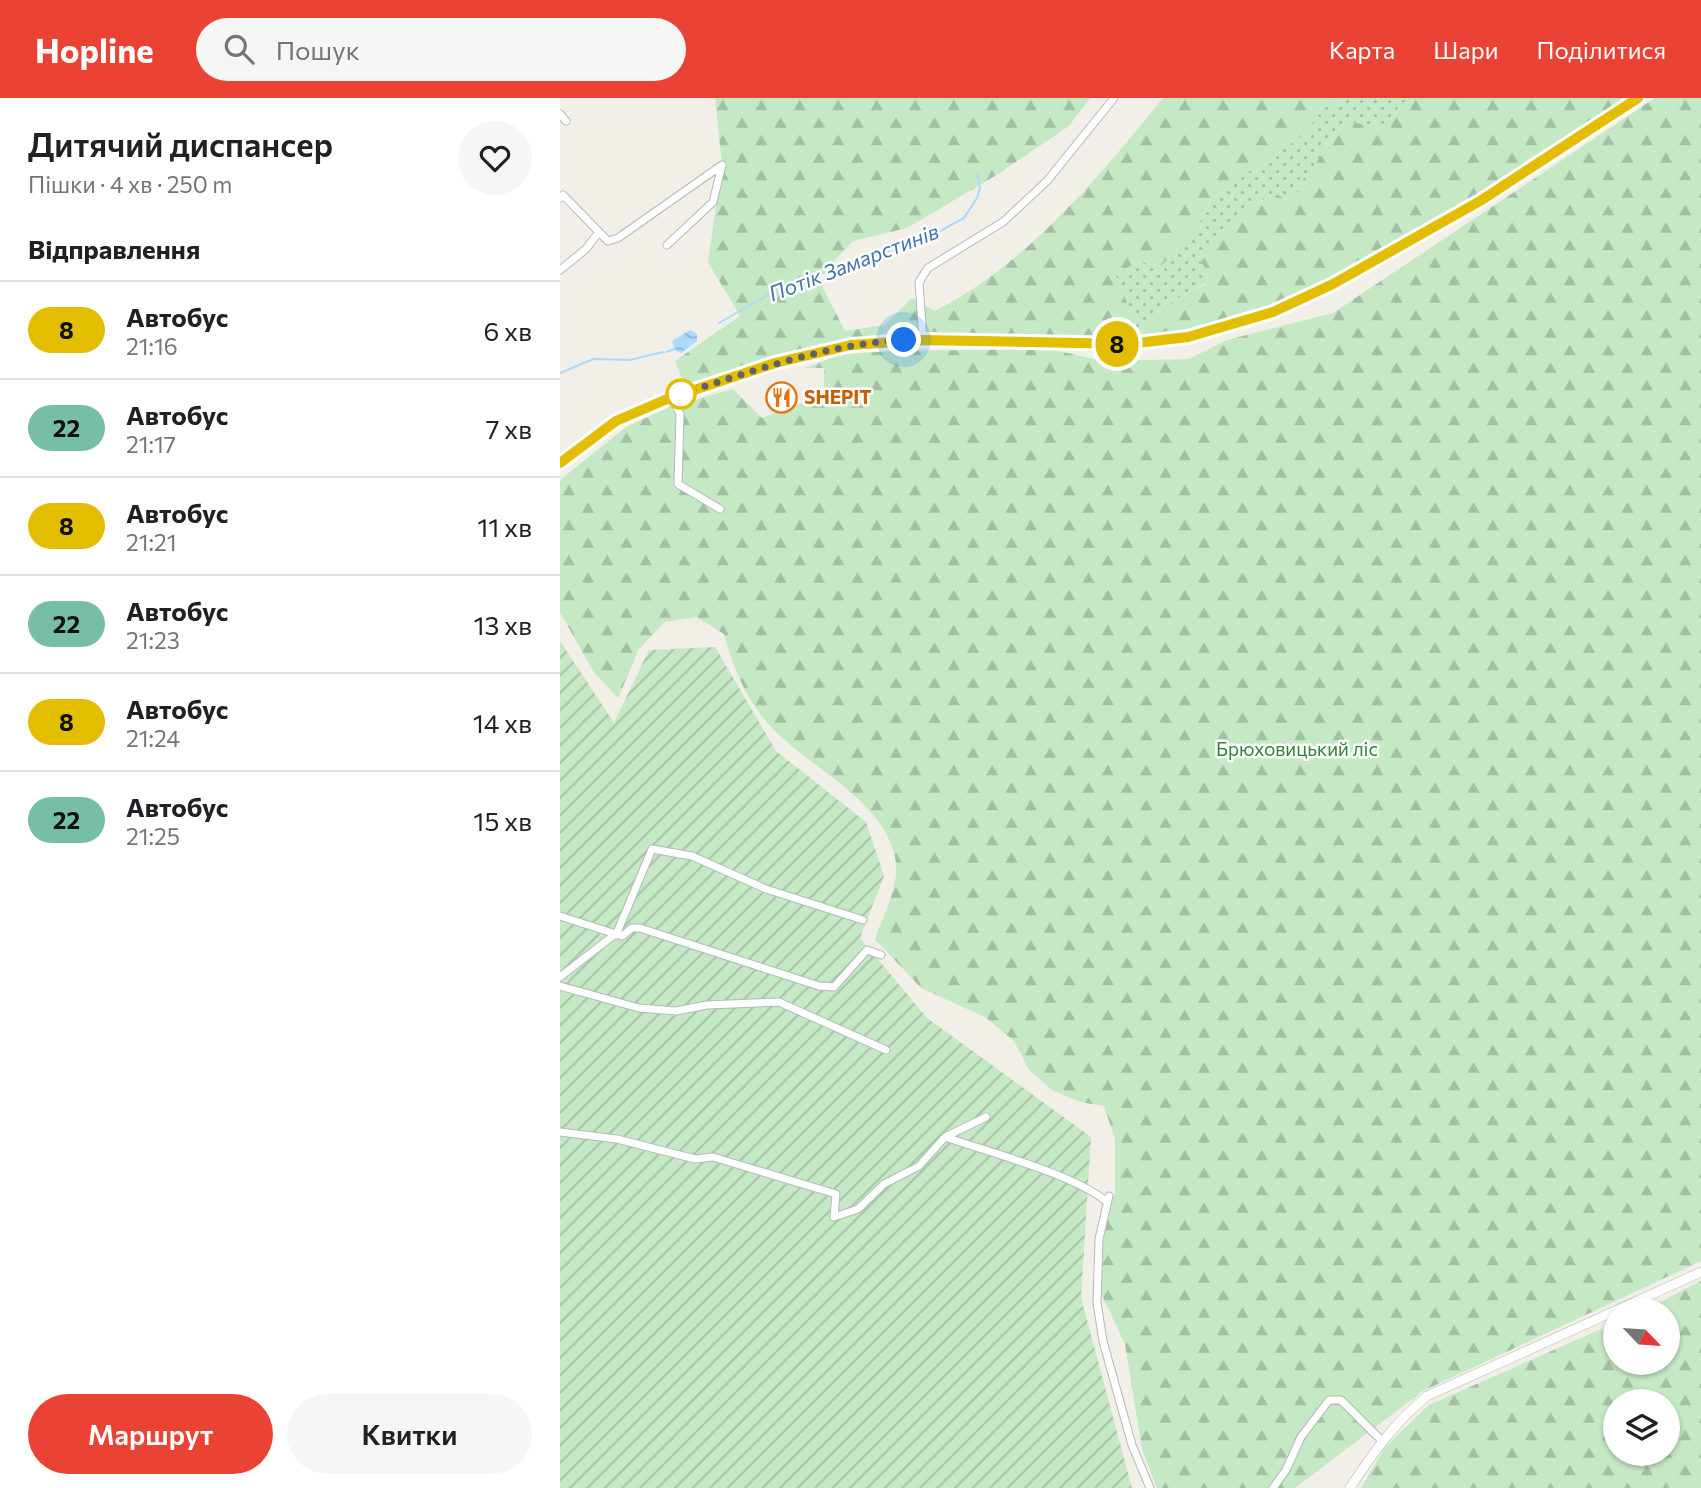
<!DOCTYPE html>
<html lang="uk">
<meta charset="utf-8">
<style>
body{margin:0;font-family:Commissioner,sans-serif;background:#f6f6f6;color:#202124;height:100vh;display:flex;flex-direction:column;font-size:26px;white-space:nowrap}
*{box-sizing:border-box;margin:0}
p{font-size:23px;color:#757577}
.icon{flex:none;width:38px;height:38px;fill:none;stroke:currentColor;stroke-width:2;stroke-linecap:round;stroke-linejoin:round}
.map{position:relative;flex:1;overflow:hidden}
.sheet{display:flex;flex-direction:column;background:#fff;width:560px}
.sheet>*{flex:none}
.badge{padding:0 14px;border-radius:23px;font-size:24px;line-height:46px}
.needle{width:46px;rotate:115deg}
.fabs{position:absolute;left:1043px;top:1200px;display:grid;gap:14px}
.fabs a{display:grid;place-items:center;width:77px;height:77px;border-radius:50%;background:#fff;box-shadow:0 2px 5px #0004;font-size:35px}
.you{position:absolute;width:35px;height:35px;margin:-18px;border:5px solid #fff;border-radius:50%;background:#1a73e8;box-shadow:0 0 0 10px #1a73e833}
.map>.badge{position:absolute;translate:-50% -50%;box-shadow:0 0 0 4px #fff}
h2{padding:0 28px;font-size:26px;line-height:63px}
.round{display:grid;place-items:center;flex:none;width:74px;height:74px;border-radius:37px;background:#f6f6f6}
.overview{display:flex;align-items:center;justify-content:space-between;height:119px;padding:0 28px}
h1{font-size:33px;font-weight:600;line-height:52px}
.button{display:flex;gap:14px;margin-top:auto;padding:14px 28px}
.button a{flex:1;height:80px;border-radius:42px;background:#ea4335;color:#fff;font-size:28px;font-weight:600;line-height:80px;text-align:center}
.button a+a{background:#f6f6f6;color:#202124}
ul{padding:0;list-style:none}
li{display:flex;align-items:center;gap:21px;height:98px;padding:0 28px;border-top:2px solid #e0e0e0}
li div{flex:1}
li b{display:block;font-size:26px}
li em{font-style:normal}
li .badge{min-width:77px;font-weight:700;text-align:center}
header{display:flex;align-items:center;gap:42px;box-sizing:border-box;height:98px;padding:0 35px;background:#ea4335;color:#fff}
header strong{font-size:33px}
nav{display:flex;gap:38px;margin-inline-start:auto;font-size:24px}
.search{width:490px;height:63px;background:#f6f6f6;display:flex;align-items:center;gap:18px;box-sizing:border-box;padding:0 24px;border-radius:38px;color:#757577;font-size:26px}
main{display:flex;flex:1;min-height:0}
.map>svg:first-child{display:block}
</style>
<header>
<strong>Hopline</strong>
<div class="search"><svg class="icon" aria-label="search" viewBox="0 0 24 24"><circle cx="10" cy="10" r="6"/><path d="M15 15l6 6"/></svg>Пошук</div>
<nav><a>Карта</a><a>Шари</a><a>Поділитися</a></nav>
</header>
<main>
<section class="sheet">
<div class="overview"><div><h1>Дитячий диспансер</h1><p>Пішки · 4 хв · 250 m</p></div><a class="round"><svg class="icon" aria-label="heart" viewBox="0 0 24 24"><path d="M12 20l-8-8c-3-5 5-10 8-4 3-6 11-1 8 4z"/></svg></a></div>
<h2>Відправлення</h2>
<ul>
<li><span class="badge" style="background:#e3bd00;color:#111">8</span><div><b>Автобус</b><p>21:16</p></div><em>6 хв</em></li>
<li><span class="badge" style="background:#77bea7;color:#111">22</span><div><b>Автобус</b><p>21:17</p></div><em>7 хв</em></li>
<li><span class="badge" style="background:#e3bd00;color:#111">8</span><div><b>Автобус</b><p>21:21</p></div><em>11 хв</em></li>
<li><span class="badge" style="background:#77bea7;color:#111">22</span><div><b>Автобус</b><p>21:23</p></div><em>13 хв</em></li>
<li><span class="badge" style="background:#e3bd00;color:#111">8</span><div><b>Автобус</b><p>21:24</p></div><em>14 хв</em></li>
<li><span class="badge" style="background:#77bea7;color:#111">22</span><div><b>Автобус</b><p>21:25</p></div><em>15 хв</em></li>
</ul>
<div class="button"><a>Маршрут</a><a>Квитки</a></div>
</section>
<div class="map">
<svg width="1141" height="1390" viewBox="0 0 1141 1390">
<defs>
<pattern id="grass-dots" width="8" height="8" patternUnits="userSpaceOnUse" patternTransform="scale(1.75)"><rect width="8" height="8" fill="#c5e8c5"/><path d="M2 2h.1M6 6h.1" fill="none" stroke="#a3c0a4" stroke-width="1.8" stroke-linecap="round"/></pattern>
<pattern id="forest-firs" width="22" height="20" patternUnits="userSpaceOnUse" patternTransform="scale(1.75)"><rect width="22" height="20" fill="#c5e8c5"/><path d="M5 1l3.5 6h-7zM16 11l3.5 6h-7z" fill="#a3c0a4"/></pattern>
<pattern id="garden-furrows" width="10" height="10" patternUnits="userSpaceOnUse" patternTransform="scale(1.75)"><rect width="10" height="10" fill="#c5e8c5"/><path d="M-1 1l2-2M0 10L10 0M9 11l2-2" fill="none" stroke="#a3c0a4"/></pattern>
<pattern id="water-waves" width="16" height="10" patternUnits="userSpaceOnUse" patternTransform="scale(1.75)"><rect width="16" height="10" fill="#aadaff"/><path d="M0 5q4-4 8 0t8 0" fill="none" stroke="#8eb4d2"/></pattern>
</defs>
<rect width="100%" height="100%" fill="#f1efe8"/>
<path fill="url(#grass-dots)" d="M783,0h65l-16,17 -6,16 -38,-10c-18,19 -28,40 -45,58l-1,11 -15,9 -15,-6c-30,20 -66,52 -66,90l-26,14 -31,29 -12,2 -22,-51 22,-16 24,5 40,-46 11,-21 28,-23 25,-13 40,-30 19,-26z"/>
<path fill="url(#forest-firs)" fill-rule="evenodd" d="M155,0h375l-21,28 -69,47 -93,55 -54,13 -35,37 27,53 40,-6 27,-27 23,13c90,-45 166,-136 228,-213h180l-19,9 -19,26 -40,30 -25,13 -28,23 -11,21 -40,46 -24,-5 -21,15 21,52 12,-2 31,-29 26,-13v-15l-8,-11 25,-29 49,-36 15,6 15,-9 1,-11c17,-18 27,-39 45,-58l38,9 6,-15 16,-17h221c-113,76 -228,158 -357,206 -19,7 -39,17 -59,22 -98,24 -202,5 -302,7 -78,1 -152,29 -226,53l-10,-25 65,-45 -32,-54 14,-97z
M1095,0h46v1163l-278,130 -128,97h-138l-15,-39 -17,-105 -27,-57 -1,-20 8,-51 10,-23v-54l-11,-33 -24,-4 -28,-12 -23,-20 -15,-29 -29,-24 -64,-29 -46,-49c8,-24 26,-55 20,-82 -13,-61 -92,-91 -130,-137 -20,-23 -33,-56 -41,-86l-28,-17 -31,5 -26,27 -21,49 -25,-27 -33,-59v-132l66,-53 44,-20 63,-18 29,29 62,-24v-26h-19l37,-14 53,-3 155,-2 52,12 87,-2 38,-19 106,-27z
M1141,1183v207h-340l25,-42 43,-41 186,-82v40h53v-52h-25zM1055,1304h53v52h-53z"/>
<path fill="url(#garden-furrows)" d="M0,543l54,82 35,-73 66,-3 61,104 90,71 18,54 -24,62 67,80 164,119 -10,161 51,190h-572z"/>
<path fill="url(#water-waves)" d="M130,232l7,4v7l-16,12 -6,-3 -3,-9z"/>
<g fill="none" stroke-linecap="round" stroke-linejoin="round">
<path stroke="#aadaff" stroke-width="2" d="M159,225l66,-38 137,-44 42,-23 13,-20 3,-10 -3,-14
M106,254l9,-3
M0,275l33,-14 37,1 33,-8"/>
<defs>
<path id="minor" d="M0,16l6,7
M0,100l3,-3 36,37 -13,17 -26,21
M39,134l9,9 10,-3 104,-73
M107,147l46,-43 9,-37
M363,242l-4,-58 9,-14 75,-46 44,-41 67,-83
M112,299l8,17 -2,70 42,25
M0,818l62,20 10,-8h8l179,58 15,1 33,-37 14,5
M56,837l36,-86 40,7 74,33 97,31
M0,879l54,-42
M0,888l79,22 37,3 31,-6 72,-3 107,48
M0,1034l57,7 78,20 18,-2 123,37 -2,23 24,-8 26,-25 35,-18 26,-29 41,-20
M385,1039c44,15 127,37 161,64
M549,1098l-10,43 -2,64 6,38 29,104 18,43
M713,1390l13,-18 15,-33 28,-37h12l40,40"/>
<path id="tertiary" d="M790,1390c23,-35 44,-65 77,-92l274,-124"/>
<path id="secondary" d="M0,365l56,-42 51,-22 108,-36 76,-18 72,-5 205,4 60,-7 85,-25 60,-28 147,-83 158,-103"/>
</defs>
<use href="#minor" stroke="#b5b8bc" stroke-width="9"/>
<use href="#tertiary" stroke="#b5b8bc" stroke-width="10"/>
<use href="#secondary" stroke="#b6babf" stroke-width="11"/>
<use href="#minor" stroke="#fff" stroke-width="7"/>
<use href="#tertiary" stroke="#fff" stroke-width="9"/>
<use href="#secondary" stroke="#fff" stroke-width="10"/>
</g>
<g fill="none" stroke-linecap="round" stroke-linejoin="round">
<defs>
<path id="line" d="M0,365l56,-42 51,-22 108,-36 76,-18 72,-5 205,4 60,-7 85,-25 60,-28 147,-83 158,-103"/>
</defs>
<use href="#line" stroke="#fff" stroke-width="16"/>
<use href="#line" stroke="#e3bd00" stroke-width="10"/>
<path stroke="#5f6368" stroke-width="7" stroke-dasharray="0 12.6" d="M121,296c73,-23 145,-50 223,-54"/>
</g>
<defs>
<symbol id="restaurant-ring" viewBox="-11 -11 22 22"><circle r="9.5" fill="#fff" stroke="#e8710a" stroke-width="1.5"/><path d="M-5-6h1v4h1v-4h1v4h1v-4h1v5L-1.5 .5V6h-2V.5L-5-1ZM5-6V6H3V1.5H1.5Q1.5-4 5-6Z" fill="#e8710a"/></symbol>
</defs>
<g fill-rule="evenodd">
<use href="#restaurant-ring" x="204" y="282" width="35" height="35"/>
</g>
<circle fill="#fff" stroke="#e3bd00" stroke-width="3.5" cx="121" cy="296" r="14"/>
<g text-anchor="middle" stroke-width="5" stroke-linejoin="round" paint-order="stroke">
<g font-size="19" font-weight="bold" fill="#c56008" stroke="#fff" text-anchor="start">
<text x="244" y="306">SHEPIT</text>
</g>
<g font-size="19" fill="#348238" stroke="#fff">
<text x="737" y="658">Брюховицький ліс</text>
</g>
<g font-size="21" font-style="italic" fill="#4174aa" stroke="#fff">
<text transform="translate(294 165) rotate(-21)" y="7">Потік Замарстинів</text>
</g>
</g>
</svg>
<div class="fabs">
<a><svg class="needle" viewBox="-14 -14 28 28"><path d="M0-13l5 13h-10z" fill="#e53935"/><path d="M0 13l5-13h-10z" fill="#757577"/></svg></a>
<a><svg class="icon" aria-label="layers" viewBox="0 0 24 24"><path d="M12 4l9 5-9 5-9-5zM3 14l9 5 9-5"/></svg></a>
</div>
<div class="you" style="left:344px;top:242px"></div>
<b class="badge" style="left:557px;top:246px;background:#e3bd00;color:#111">8</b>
</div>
</main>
